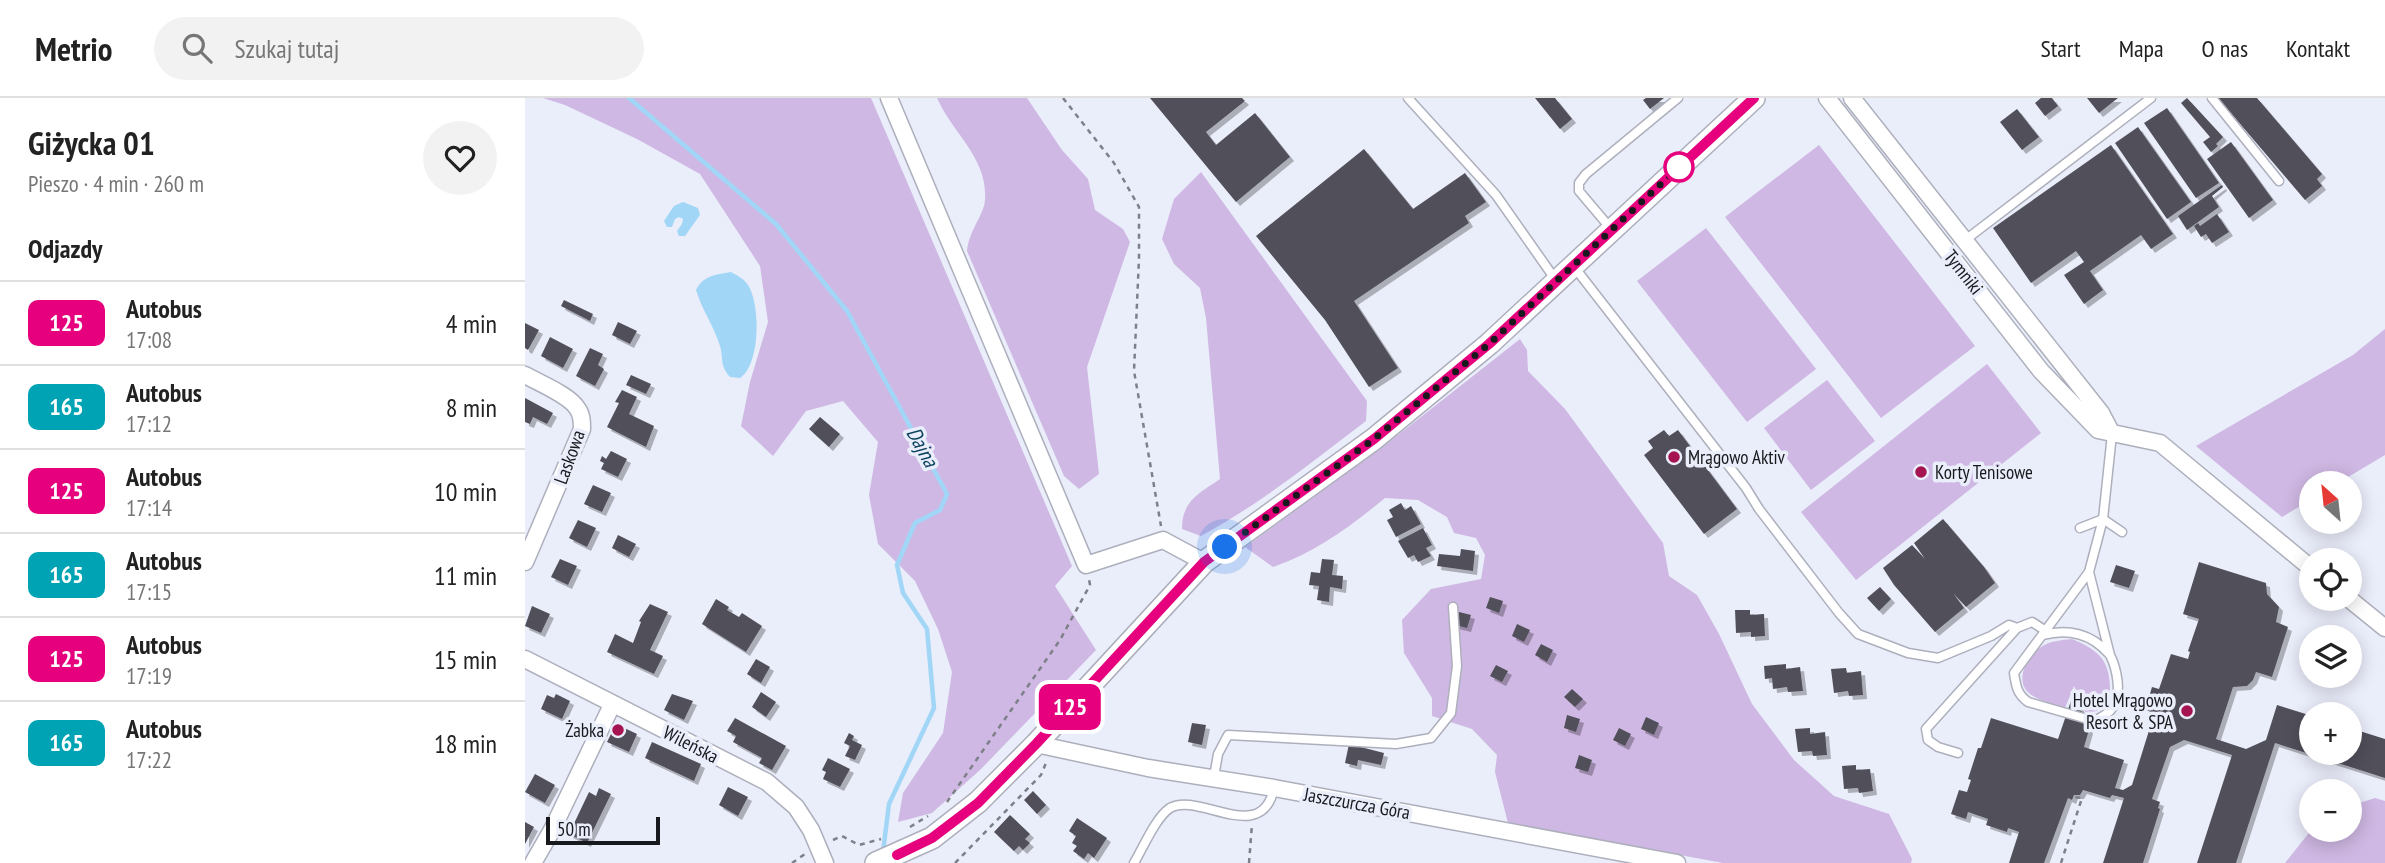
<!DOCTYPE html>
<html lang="pl">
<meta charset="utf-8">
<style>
body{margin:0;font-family:"PT Sans Narrow",sans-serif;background:#f2f2f2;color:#222;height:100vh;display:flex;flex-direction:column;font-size:26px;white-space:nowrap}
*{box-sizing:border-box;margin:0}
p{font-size:23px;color:#767676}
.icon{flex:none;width:38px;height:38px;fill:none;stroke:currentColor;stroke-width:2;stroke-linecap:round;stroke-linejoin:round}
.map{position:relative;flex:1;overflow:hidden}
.panel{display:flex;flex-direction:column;background:#fff;width:525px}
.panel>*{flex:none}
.badge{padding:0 14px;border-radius:10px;font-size:24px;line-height:46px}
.needle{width:46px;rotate:333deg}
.buttons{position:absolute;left:1774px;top:373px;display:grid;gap:14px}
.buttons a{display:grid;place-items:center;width:63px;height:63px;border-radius:50%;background:#fff;box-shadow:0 4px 18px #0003;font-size:35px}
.scale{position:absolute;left:21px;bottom:18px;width:114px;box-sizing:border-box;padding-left:7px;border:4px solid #18191d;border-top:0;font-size:19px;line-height:24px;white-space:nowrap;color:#18191d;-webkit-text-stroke:5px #eaedfa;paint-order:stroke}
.you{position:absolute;width:35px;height:35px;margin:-18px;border:5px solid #fff;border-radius:50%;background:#1a73e8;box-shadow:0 0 0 10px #1a73e833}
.map>.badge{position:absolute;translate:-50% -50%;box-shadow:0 0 0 4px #fff}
h2{padding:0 28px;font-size:26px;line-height:63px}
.round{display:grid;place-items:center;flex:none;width:74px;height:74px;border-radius:37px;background:#f2f2f2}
.summary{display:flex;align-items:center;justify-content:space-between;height:119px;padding:0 28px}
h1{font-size:33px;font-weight:800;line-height:52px}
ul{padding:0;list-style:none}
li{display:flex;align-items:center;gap:21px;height:84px;padding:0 28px;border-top:2px solid #e0e0e0}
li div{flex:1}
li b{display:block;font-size:26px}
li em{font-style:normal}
li .badge{min-width:77px;font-weight:700;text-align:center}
header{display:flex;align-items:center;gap:42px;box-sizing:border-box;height:98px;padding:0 35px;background:#fff;border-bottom:2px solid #e0e0e0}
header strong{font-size:33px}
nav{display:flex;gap:38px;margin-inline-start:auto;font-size:24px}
.search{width:490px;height:63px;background:#f2f2f2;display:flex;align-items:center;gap:18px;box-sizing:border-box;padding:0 24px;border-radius:38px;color:#767676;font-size:26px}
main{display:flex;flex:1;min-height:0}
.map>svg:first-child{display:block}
</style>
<header>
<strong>Metrio</strong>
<div class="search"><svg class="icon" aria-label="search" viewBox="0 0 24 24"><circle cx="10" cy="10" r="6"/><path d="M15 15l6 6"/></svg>Szukaj tutaj</div>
<nav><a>Start</a><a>Mapa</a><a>O nas</a><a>Kontakt</a></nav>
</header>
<main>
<section class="panel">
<div class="summary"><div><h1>Giżycka 01</h1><p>Pieszo · 4 min · 260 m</p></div><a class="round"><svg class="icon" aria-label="heart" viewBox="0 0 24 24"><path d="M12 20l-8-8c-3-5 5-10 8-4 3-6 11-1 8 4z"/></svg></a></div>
<h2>Odjazdy</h2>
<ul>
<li><span class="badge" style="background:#e6007e;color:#fff">125</span><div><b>Autobus</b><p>17:08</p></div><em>4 min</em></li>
<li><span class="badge" style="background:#00a3b4;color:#fff">165</span><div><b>Autobus</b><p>17:12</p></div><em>8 min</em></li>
<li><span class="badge" style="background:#e6007e;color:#fff">125</span><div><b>Autobus</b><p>17:14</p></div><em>10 min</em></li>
<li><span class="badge" style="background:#00a3b4;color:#fff">165</span><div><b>Autobus</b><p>17:15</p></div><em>11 min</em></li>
<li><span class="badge" style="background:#e6007e;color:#fff">125</span><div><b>Autobus</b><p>17:19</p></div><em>15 min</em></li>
<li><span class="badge" style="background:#00a3b4;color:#fff">165</span><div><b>Autobus</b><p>17:22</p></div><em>18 min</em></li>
</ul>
</section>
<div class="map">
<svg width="1860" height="765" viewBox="0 0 1860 765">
<defs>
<filter id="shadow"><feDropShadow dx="4" dy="4" stdDeviation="0" flood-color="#0004"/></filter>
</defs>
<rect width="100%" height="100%" fill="#eaedfa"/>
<path fill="#cfb8e3" d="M18,0h328l201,468 -17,20 41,64 -116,120 -48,43 -34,9 5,-29 40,-60 9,-61 -14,-43 -23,-48 -37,-37 -9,-49 9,-53 -35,-41 -37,10 -33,45 -32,-30 9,-44 18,-60 -8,-56 -60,-92 -63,-35 -72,-34z
M412,0h90l35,52 26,29 7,31 28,19 7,13 -43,125 12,107 -20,15 -15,-13 -97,-225c2,-21 17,-36 18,-51 3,-42 -32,-66 -48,-102z
M1294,47l156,201 -94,72 -156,-201z
M676,74l166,229 -1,20c-54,41 -106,83 -165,115l-19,-7c0,-28 16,-35 38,-50l-14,-161 -6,-30 -26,-24 -12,-25 12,-40z
M1181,130l110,141 -69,53 -110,-141z
M1860,231v126l-47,28h-26v16l-30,18 -86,-71 157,-91z
M995,241l7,11 1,21 37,38 98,134 6,33 28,19 22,39 33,70 42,56 40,36 55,18 23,45 -1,4h-188l-215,-40 -13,-51 2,-17 -25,-26 -40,-13v-18l-28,-45 -2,-33 29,-31 50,-10 4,-24 -9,-17 -22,-5 -7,-16 -29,-17 -33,-2c-35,29 -69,54 -112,69l-28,-20 139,-101z
M1462,266l54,69 -185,147 -55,-68z
M1302,282l48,61 -64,49 -47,-62z
M1547,541c31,13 39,24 38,58l-13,14 -11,2 -12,-27 -9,22c-11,-4 -27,-7 -36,-15 -15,-13 -2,-36 12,-46 9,-6 20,-7 31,-8z
M1850,700l10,3v62h-100l27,-34 38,1v-24z"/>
<path fill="#a1d6f7" d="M158,104l15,6 2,7 -15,21h-6l-2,-5 5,-7 1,-5 -4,-2 -4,2 -3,8h-5l-3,-6 10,-15z
M206,174c7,4 12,6 17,13 13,20 12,80 -8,93l-10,-1c-11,-13 -6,-17 -10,-31 -6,-20 -18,-36 -24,-56 8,-15 19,-15 35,-18z"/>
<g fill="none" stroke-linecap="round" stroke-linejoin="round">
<path stroke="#a1d6f7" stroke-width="4.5" d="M104,0l147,126 71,87 100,183 -7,16 -25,13 -18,42 6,28 24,36 7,79 -45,96 -6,48"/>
</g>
<path fill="#51505a" filter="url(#shadow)" d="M625,0h92l3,3 -39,31 10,13 39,-32 35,44 -54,45z
M1010,0h20l17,21 -12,10z
M1121,0h18l-14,11 -7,-9z
M1516,0h11l6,8 -13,10 -10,-13z
M1562,0h31l-19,15z
M1662,0l36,39 -7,7 2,2 -7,6 -8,-10 7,-5 -29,-34z
M1693,0h39l65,76 -5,5 5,7 -17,14z
M1642,10l52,75 -23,15 -52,-75z
M1492,11l22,28 -17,13 -22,-28z
M1613,29l53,75 -24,17 -52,-76z
M1706,44l42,58 -24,18 -42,-59z
M1586,47l62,89 -22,15 -10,-14 -51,36 13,19 -19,14 -20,-29 20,-13 -8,-11 -45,32 -38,-55z
M839,51l49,60 52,-36 21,29 -21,14 4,7 -115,78 44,67 -29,19 -44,-67 -69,-84z
M1697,87l1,2 -11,9 7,11 -32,23 -9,-14z
M1692,116l12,18 -17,11 -6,-9 -5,3 -7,-11 4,-3 2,3z
M39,202l29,14 -3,7 -29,-15z
M93,224l19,9 -7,13 -18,-9z
M0,225l14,7 -11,20 -3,-2z
M25,239l23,12 -10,19 -22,-12z
M65,250l13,6 -5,11 6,4 -9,17 -19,-10z
M106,277l20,9 -5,10 -20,-9z
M97,292l15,7 -8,17 25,12 -8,21 -39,-20 12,-24 -4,-1z
M0,300l28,15 -6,11 -14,-7 -3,7 -5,-2z
M295,319l20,17 -11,13 -20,-18z
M1139,332l5,6 9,-6 59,79 -33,25 -60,-79 9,-7 -5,-7z
M86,353l16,8 -9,18 -17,-8 3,-6 -4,-2 2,-5 4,3z
M68,387l18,8 -9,19 -18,-8z
M876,405l4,7 6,-4 10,18 -25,13 -9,-17 6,-3 -4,-7z
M1418,421l41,48 11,16 -29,24 -13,-14 11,15 -29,24 -41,-47 -11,-17 29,-23 13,14 -11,-16z
M53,422l18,8 -9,19 -18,-9z
M898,430l9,17 -6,3 5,8 -13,6 -4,-7 -6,3 -10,-17z
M93,437l18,9 -7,13 -17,-9z
M936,451l14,2 -2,20 -36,-5 2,-12 21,2z
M35,461l17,7 -9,19 -17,-8z
M797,461l12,1 -2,15 11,1 -1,13 -12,-2 -1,15 -12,-2 2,-14 -10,-1 2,-13 9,1z
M1674,464l67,21 1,11 12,13 -3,15 12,5 -16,50 -16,-5 -3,8 -6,6 -14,1 -17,52 30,10 20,-9 11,-35 35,11v36h38v-24l35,11v39l-110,-35 -39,120h-39l35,-108 -48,-15 -14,7 -18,52 8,3 -2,6 2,1 -17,54h-40l21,-65 -12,-3 -2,3 -27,-8 -3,5h-6l-2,5 -4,-2 -24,65h-35l10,-31 -11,-4 -1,4 -21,-7 2,-6 -20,-7 -2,7 -15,-5 8,-24 8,2 4,-12 -3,-1 10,-31h3l10,-30 67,21 16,-47 15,38 -5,17 40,13 -9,28 8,2 9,-5 20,-64 -3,-1 3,-8 -7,-2 7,-23 7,2 12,-35 17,5 2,-7 -2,-1 11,-32 -16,-5z
M1591,467l19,6 -6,17 -19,-6z
M1355,489l11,12 -12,12 -12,-13z
M965,499l13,4 -4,12 -13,-5z
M191,501l13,8 -2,3 12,7 3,-4 20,13 -16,26 -44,-28z
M125,506l18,8 -18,38 13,6 -9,18 -47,-22 8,-18 18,9 8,-21 -2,-1z
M7,508l18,8 -9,19 -16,-7z
M1210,512h15v5l14,-1 1,22 -14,1v-5l-15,1z
M934,514l12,3 -4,13 -12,-3z
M992,526l13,6 -6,12 -12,-6z
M1016,546l12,6 -6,12 -12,-7z
M231,561l14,8 -9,16 -14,-9z
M1261,566v5l14,-2 3,24 -15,1 -1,-5 -14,2 -1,-11 -7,1 -1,-13z
M971,567l12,6 -6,11 -12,-6z
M1321,570l1,5 14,-2 2,24 -14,1 -1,-5 -14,2 -3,-24z
M1047,591l11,10 -8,8 -11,-10z
M236,594l15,10 -10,15 -14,-10z
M31,596l14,7 -8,18 -21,-10 6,-14 7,3z
M147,596l21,7 -9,19 -20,-10z
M1042,617l13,4 -4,13 -12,-4z
M1121,619l13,6 -5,12 -13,-6z
M210,620l51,28 -14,24 -13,-7 3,-5 -29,-16 3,-6 -9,-5z
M667,625l14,2 -4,20 -14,-3z
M91,626l21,10 -8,18 -22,-10z
M1094,630l12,6 -6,12 -12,-6z
M1285,630v6l15,-2 2,23 -14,1 -1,-5 -14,1 -3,-23z
M324,635l5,3 -2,4 10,5 -7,15 -10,-4 5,-10 -6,-3z
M127,644l49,22 -7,17 -49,-23z
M824,646l35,9 -3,12 -23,-5 -1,6 -12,-3z
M1054,657l13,5 -4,12 -13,-4z
M303,660l22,11 -10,18 -17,-8 3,-7 -4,-2z
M1331,667v5l14,-1 3,22 -14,2 -1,-5 -14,1 -2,-23z
M10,676l20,11 -10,18 -20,-11z
M203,689l20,10 -10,19 -19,-11z
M74,690l12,6 -24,49 -18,-9 20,-42 7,4z
M508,693l13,14 -9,9 -13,-14z
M485,717l20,19 -5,5 5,4 -7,7 -4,-4 -5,5 -20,-19z
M552,720l30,20 -13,20 -6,-5 -4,6 -11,-8 4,-5 -5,-3 4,-7 -7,-5z
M0,724l9,5 -9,17z"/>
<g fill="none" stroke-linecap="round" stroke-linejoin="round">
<defs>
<path id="service" d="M883,0l88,97 59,84
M1687,0l67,83
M1087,132l-33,-39v-8l7,-9 92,-76
M1439,143l187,-143
M1050,170l171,220 13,21 80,104 19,21 50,19 30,5 53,-22 18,-11 8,3
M1555,430l23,-9 19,13
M1564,474l21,83c7,14 12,38 3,52 -4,7 -13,11 -19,14l-66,-19c-11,-8 -12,-16 -14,-29l75,-101 14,-53 9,-85
M1518,537c25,-7 49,-1 66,19
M1433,655l-20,-6 -10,-7 -2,-11 91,-101 15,-6 14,9
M689,679l4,-23 10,-19 168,9 35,-6 20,-25 6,-47 -4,-59
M609,765c9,-15 22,-46 36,-55 28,-17 92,39 104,-20"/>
<path id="minor" d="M364,0l197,467 77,-25 41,22
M1302,0l214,273 57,59 62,13 152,126
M1327,0l249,315 11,21
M0,277c14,8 44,20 52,33 5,6 5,14 5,21l-57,133
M1823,500l37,30
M0,561l242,123 29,25 15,23 14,33
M511,646l112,24 126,20 403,75
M8,765l19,-33 60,-125"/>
<path id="tertiary" d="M351,765l56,-25 46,-36 58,-58 168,-182 170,-123 115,-95 265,-246"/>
</defs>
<use href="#service" stroke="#adb0bc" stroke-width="11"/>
<use href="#minor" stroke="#adb0bc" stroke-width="19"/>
<use href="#tertiary" stroke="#adb0bc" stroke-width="24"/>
<path stroke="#7e8089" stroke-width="2.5" stroke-dasharray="5 5" stroke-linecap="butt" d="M538,0l51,65 25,44v51l-5,113 27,155
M422,704l113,-162 30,-55 -1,-6
M385,729l18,-11
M308,742l9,-4 17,9 22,-6
M267,765l13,-9
M430,765l86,-88 5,-12
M724,765l3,-39
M1536,765l21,-65 -9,-1"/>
<use href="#service" stroke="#fff" stroke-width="8"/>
<use href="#minor" stroke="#fff" stroke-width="16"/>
<use href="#tertiary" stroke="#fff" stroke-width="21"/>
</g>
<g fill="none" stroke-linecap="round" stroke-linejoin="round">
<defs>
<path id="line" d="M372,757l35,-17 46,-35 58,-59 168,-182 170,-123 115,-95 265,-246"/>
</defs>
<use href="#line" stroke="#fff" stroke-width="16"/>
<use href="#line" stroke="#e6007e" stroke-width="10"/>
<path stroke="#18191d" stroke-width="7" stroke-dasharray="0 12.6" d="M700,449l149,-108 115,-95 190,-177"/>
</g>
<circle fill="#fff" stroke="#e6007e" stroke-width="3.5" cx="1154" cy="69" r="14"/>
<g fill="#a51350" stroke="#eaedfa" stroke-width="2.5">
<circle cx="1149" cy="359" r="7"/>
<circle cx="1396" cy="374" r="7"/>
<circle cx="1662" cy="613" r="7"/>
<circle cx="93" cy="632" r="7"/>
</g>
<g text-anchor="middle" stroke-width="7" stroke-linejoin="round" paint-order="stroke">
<g font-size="19" fill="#18191d" stroke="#eaedfa">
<text transform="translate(1439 174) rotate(52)" y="7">Tymniki</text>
<text transform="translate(44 359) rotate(-70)" y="7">Laskowa</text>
<text transform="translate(166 646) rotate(27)" y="7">Wileńska</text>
<text transform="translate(832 705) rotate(10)" y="7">Jaszczurcza Góra</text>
</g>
<g font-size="19" fill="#18191d" stroke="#eaedfa" text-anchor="start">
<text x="1163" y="366">Mrągowo Aktiv</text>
<text x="1410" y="381">Korty Tenisowe</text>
<text x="1648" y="609" text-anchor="end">Hotel Mrągowo<tspan x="1648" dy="22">Resort &amp; SPA</tspan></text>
<text x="79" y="639" text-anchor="end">Żabka</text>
</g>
<g font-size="21" font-style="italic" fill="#0d435e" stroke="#eaedfa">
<text transform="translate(397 349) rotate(61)" y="7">Dajna</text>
</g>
</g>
</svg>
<div class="buttons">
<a><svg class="needle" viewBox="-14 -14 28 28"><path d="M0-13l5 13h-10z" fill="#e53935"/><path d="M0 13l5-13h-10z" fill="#767676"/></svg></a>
<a><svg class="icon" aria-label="locate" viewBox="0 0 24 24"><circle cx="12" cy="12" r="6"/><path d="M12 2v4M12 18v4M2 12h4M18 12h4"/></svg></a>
<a><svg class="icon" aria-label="layers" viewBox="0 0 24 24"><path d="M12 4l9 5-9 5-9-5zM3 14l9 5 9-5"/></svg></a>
<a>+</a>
<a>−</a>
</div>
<div class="scale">50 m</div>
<div class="you" style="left:700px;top:449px"></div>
<b class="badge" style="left:545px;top:609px;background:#e6007e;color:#fff">125</b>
</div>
</main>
